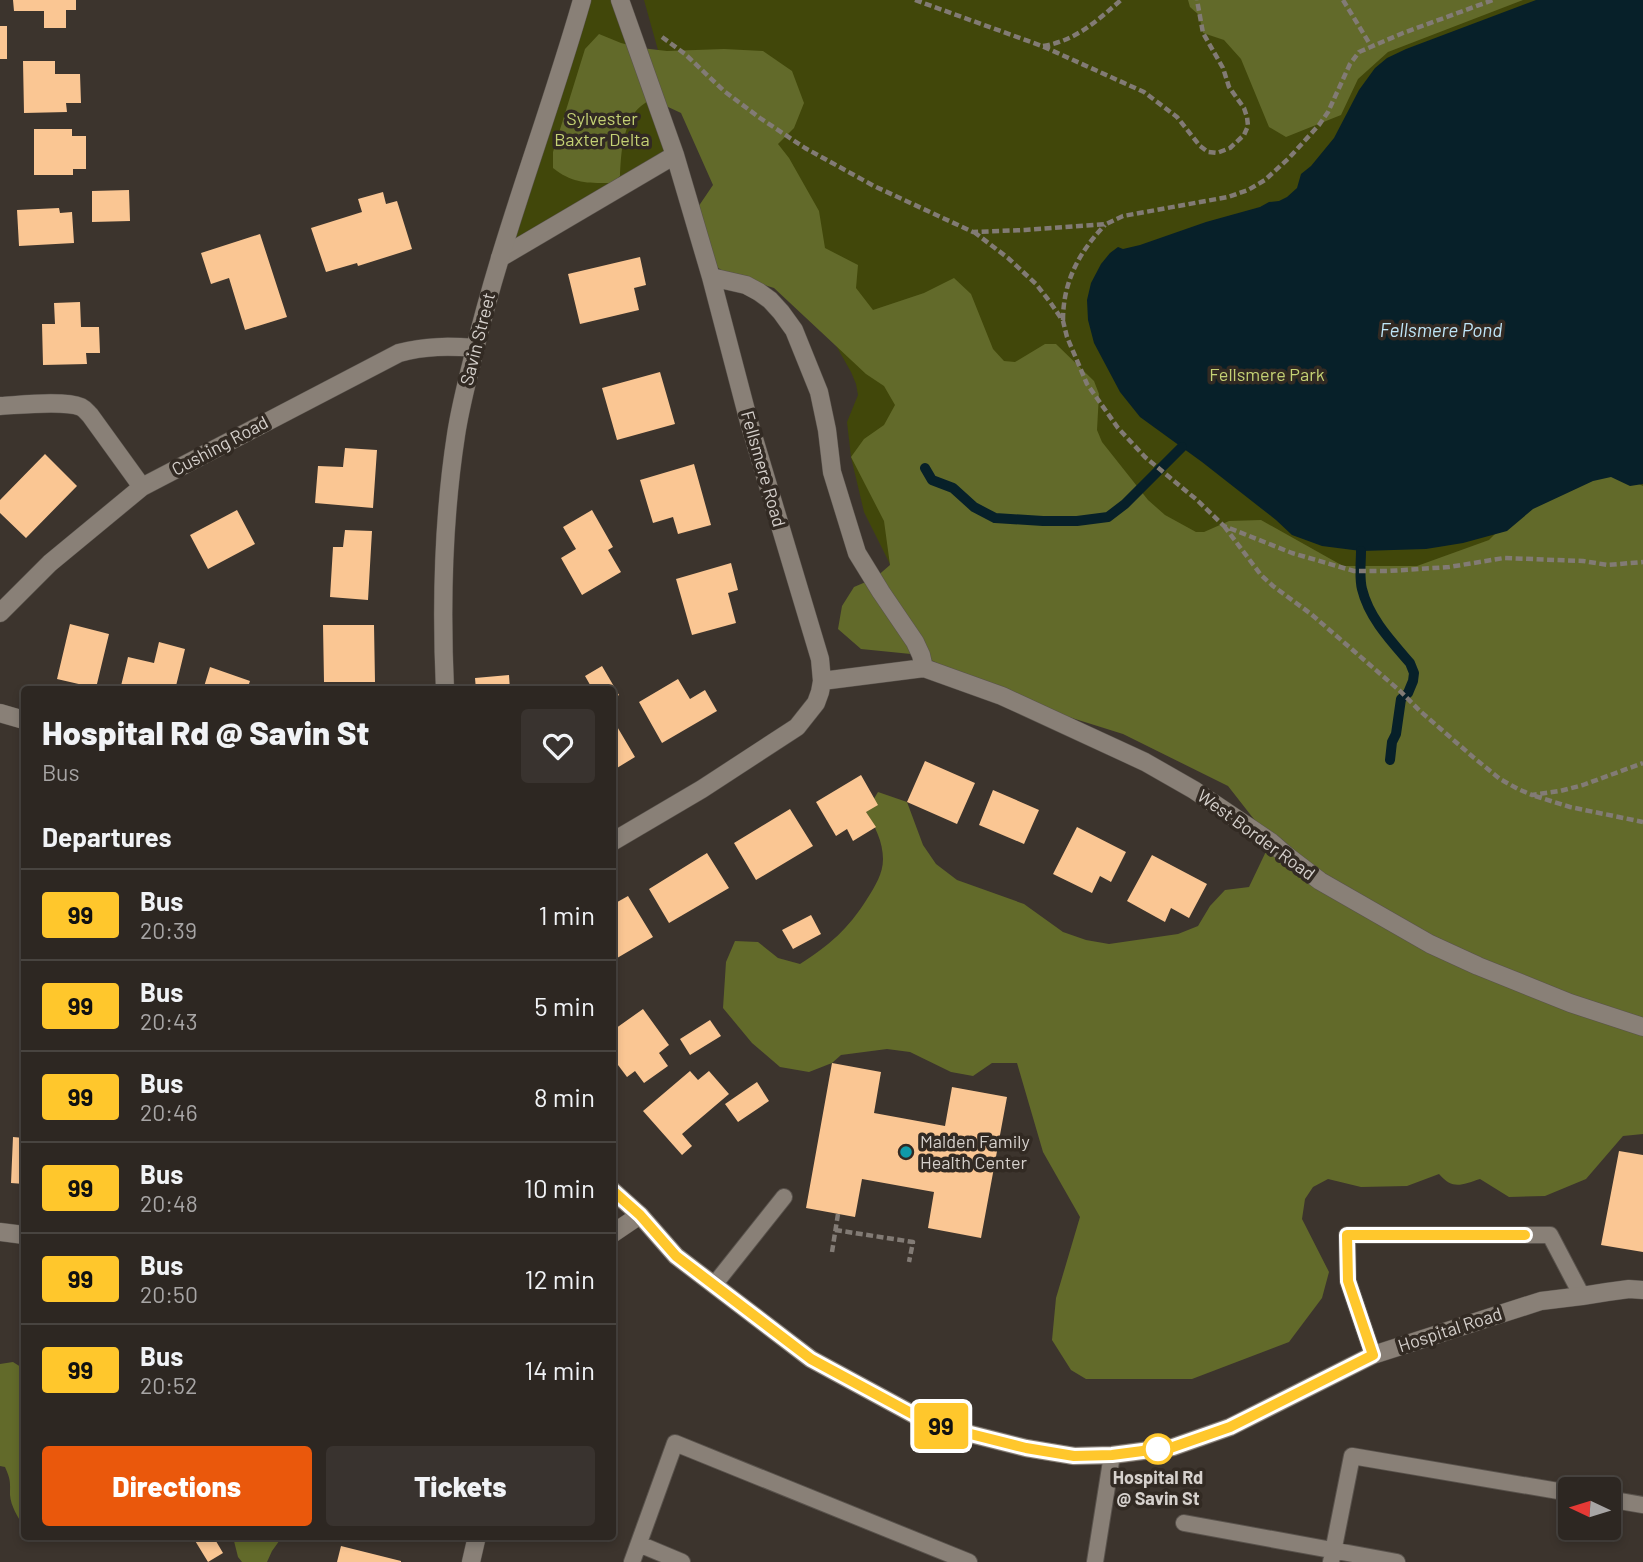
<!DOCTYPE html>
<style>
body{margin:0;font-family:Barlow,sans-serif;background:#39332f;color:#f1f3f6;height:100vh;display:flex;flex-direction:column;font-size:26px;white-space:nowrap}
*{box-sizing:border-box;margin:0}
p{font-size:23px;color:#a7a5a5}
.icon{flex:none;width:38px;height:38px;fill:none;stroke:currentColor;stroke-width:2;stroke-linecap:round;stroke-linejoin:round}
.map{position:relative;flex:1;overflow:hidden}
.panel{position:absolute;left:21px;top:686px;width:595px;height:854px;display:flex;flex-direction:column;background:#2d2722;border-radius:7px;box-shadow:0 4px 10px #0003,0 0 0 2px #484440}
.panel>*{flex:none}
.badge{padding:0 14px;border-radius:5px;font-size:24px;line-height:46px}
.needle{width:46px;rotate:274deg}
.controls{position:absolute;left:1558px;top:1477px;display:grid;gap:14px}
.controls a{display:grid;place-items:center;width:63px;height:63px;border-radius:7px;background:#2d2722;box-shadow:0 4px 10px #0003,0 0 0 2px #484440;font-size:35px}
.map>.badge{position:absolute;translate:-50% -50%;box-shadow:0 0 0 4px #fff}
h2{padding:0 21px;font-size:26px;line-height:63px}
.round{display:grid;place-items:center;flex:none;width:74px;height:74px;border-radius:7px;background:#39332f}
.headline{display:flex;align-items:center;justify-content:space-between;height:119px;padding:0 21px}
h1{font-size:33px;font-weight:800;line-height:52px}
.cta{display:flex;gap:14px;margin-top:auto;padding:14px 21px}
.cta a{flex:1;height:80px;border-radius:7px;background:#ea580c;color:#fff;font-size:28px;font-weight:800;line-height:80px;text-align:center}
.cta a+a{background:#39332f;color:#f1f3f6}
ul{padding:0;list-style:none}
li{display:flex;align-items:center;gap:21px;height:91px;padding:0 21px;border-top:2px solid #484440}
li div{flex:1}
li b{display:block;font-size:26px}
li em{font-style:normal}
li .badge{min-width:77px;font-weight:700;text-align:center}
.map>svg:first-child{display:block}
</style>
<div class="map">
<svg width="1643" height="1562" viewBox="0 0 1643 1562">
<rect width="100%" height="100%" fill="#3c342d"/>
<path fill="#41470a" d="M582,0h38l55,155 -175,103z
M644,0h999v997l-310,-143 -442,-288 -27,-54 -13,-55 -4,-35 11,-27 -2,-11 -5,-12 -38,-67 -150,-237z"/>
<path fill="#626a2a" d="M1188,0h335l-135,52 -30,27 -17,36 -55,22 -17,-10 -28,-68 -17,-19 -21,-7 -4,-18 -9,-8z
M599,34l22,9 20,5 26,3 57,-2 39,2 29,20 12,32 -10,25 -16,16 11,14 30,53 6,37 33,17 -2,23 17,22 51,-17 30,-15 17,16 22,55 11,12 11,1 30,-18h11l38,37 5,13 -2,36 5,12 46,58 17,15 31,17h8l25,-11 32,-1 82,46h74l72,-26 40,-40 56,-27 42,5 16,8v648l-20,2 -37,43 -41,17 -36,1 -29,-18c-19,6 -27,11 -41,-5l-32,12 -46,1 -33,-8 -15,8 -8,12 -3,20 27,53 -7,26 -33,44 -97,37h-106l-15,-9 -19,-30 4,-42 24,-81 -37,-65 -26,-89h-25l-19,13 -22,-4 -41,-20 -23,-3 -46,6 -9,8 -23,9 -29,-5 -28,-24 -29,-35 3,-46 9,-21 23,1 20,16 22,6c30,-19 48,-35 67,-65 8,-13 16,-25 16,-40 0,-17 -8,-33 -17,-47l12,-20 29,10 16,43 13,19 21,16 67,24 39,28 23,8 23,4 69,-10 20,-8 12,-20 15,-16 24,-3 22,-46 -43,-55 -105,-52 -121,-38 -81,-41 -60,-6 -23,-20 4,-23 12,-19 21,-9 15,-13 -6,-44 -33,-64 13,-18 20,-14 11,-20 -11,-19 -18,-12 -92,-86 -49,-15 -32,-24 -1,-33 21,-31 -32,-72 -30,-14c-6,4 -14,9 -17,15 -12,18 -13,41 -14,62l-8,7c-24,0 -39,1 -59,-15v-16l32,-103z
M13,1362l11,7v158c-6,-10 -13,-20 -14,-32 0,-14 1,-14 -5,-28l-5,-1v-102z
M233,1537l49,-1v1l-10,14 -5,11h-25l-4,-5z"/>
<path fill="#072029" d="M1536,0h107v484l-13,2 -19,-9 -18,4 -60,28 -26,22 -44,12 -37,6 -65,2 -39,-5 -30,-11 -16,-15 -74,-58 -62,-45 -20,-25 -26,-49 -6,-23 -1,-20 4,-17 10,-19 9,-11 8,-6 5,2 17,-4 66,-23 54,-15 9,-5 10,-1 8,-4 10,-9 4,-14 10,-8 23,-28 25,-48 16,-22 12,-10 19,-9z"/>
<g fill="none" stroke-linecap="round" stroke-linejoin="round">
<path stroke="#072029" stroke-width="10" d="M925,468l7,12 21,8 21,19 21,11 48,3h34l31,-4 17,-13 57,-57
M1361,551c0,12 -2,26 1,38 7,29 29,52 48,74l4,10 -1,8 -5,12 -7,6 -5,35 -4,8 -2,18"/>
</g>
<path fill="#fac693" d="M13,0h63v10h-10v18h-22v-17h-30z
M0,26h7v33h-7z
M23,61h32v13h25l1,29h-15l1,9 -43,1z
M34,129h38v7h14v33h-13v6h-39z
M129,190l1,31 -38,1v-31z
M383,192l3,12 11,-3 15,48 -54,17 -1,-3 -31,9 -15,-44 51,-16 -4,-13z
M59,208l1,5 12,-1 2,31 -55,3 -2,-36z
M260,234l27,83 -42,13 -16,-52 -18,6 -10,-31z
M640,257l6,28 -12,3 5,22 -59,14 -12,-50z
M80,302l1,25h18l1,26h-14l1,11 -44,1 -1,-41h13l-1,-21z
M660,372l15,52 -58,16 -15,-52z
M345,448l32,2 -4,58 -58,-5 3,-37 25,1z
M45,454l32,32 -51,52 -26,-25v-13z
M694,464l17,61 -33,9 -5,-17 -20,6 -13,-43z
M237,510l18,34 -47,25 -18,-34z
M592,510l21,37 -5,3 13,22 -39,23 -21,-37 15,-9 -13,-22z
M345,530l27,1 -4,69 -38,-3 3,-50h10z
M731,563l7,27 -10,3 8,30 -44,12 -16,-56z
M70,624l39,10 -13,54 -39,-9z
M323,625h51l1,57h-51z
M159,642l26,7 -10,41h-55l8,-33 26,6z
M602,666l17,29 -7,4v-9h-19l-8,-14z
M210,667l40,14 -3,9h-44z
M509,675l1,15h-34l-1,-12z
M678,679l12,20 15,-9 12,21 -55,32 -23,-41z
M612,718l23,39 -23,14z
M925,761l50,22 -18,41 -50,-22z
M861,775l17,30 -12,7 10,15 -23,14 -6,-12 -11,7 -20,-34z
M993,790l46,20 -15,34 -45,-19z
M790,809l23,37 -57,34 -22,-37z
M1077,827l49,25 -15,30 -11,-6 -8,17 -39,-19z
M707,853l22,35 -60,35 -20,-34z
M1152,855l55,29 -18,34 -18,-10 -6,14 -38,-21z
M628,896l25,41 -41,24v-56z
M811,915l10,19 -28,15 -11,-19z
M643,1009l26,36 -10,8 9,13 -24,17 -9,-12 -8,6 -15,-20v-26z
M710,1020l11,16 -31,19 -10,-16z
M832,1063l49,9 -7,41 71,13 7,-39 55,10 -26,141 -53,-10 6,-36 -72,-13 -7,38 -49,-9z
M690,1071l8,9 11,-9 20,23 -47,40 10,12 -10,9 -39,-44z
M757,1082l12,19 -31,21 -13,-18z
M13,1137l11,1v46l-13,-1z
M1619,1151l24,4v97l-42,-7z
M198,1536h15l10,17 -15,9 -14,-23z
M341,1546l60,15v1h-64z"/>
<g fill="none" stroke-linecap="round" stroke-linejoin="round">
<defs>
<path id="lane" d="M714,1285l70,-88
M1373,1355l-25,-74 -1,-46h203l32,61
M1608,1499l35,6
M1184,1523l213,39
M639,1544l43,18
M632,1562l43,-119 294,119
M1095,1562l17,-107
M1331,1562l21,-106 218,37"/>
<path id="street" d="M500,258l175,-103
M711,277l35,8 13,7 11,8 11,12 13,18 25,62 8,38 5,42 25,81 24,39 34,50 6,13 3,13
M0,406c20,-1 64,-6 81,1 4,2 6,5 9,8l52,72
M0,613l50,-50 92,-76 257,-134c27,-7 49,-7 76,-5
M822,681l102,-13 78,28 143,66 49,28 77,52 15,13 34,26 110,63 48,22 92,37 73,24
M0,713l24,7
M612,842l90,-53 95,-62 19,-24 4,-11 2,-11 -2,-22 -71,-237 -38,-145 -36,-122 -55,-155
M0,1232l24,3
M612,1234l28,-19
M471,1562l6,-26"/>
<path id="secondary" d="M445,690c-4,-86 -2,-171 11,-255 4,-27 11,-53 17,-78 29,-122 75,-238 109,-357
M612,1190l28,25 36,41 135,103 120,65 95,24 48,8 38,-1 61,-8 57,-20 143,-72 168,-54 41,-5 25,-4 22,-3 14,1"/>
</defs>
<use href="#lane" stroke="#59524c" stroke-width="18"/>
<use href="#street" stroke="#59524c" stroke-width="19"/>
<use href="#secondary" stroke="#59524c" stroke-width="19"/>
<path stroke="#827b75" stroke-width="4.5" stroke-dasharray="7 3.5" stroke-linecap="butt" d="M915,0l127,46 102,46 33,25 23,29 8,6 9,1 13,-5 14,-13 4,-9 -1,-9 -3,-9 -15,-21 -6,-19 -20,-35 -6,-33
M1343,0l28,46
M662,37l23,17 39,37 36,27 45,30 69,38 99,46 52,-2 81,-6 17,-8 105,-19 20,-7 17,-10 24,-22 30,-33 9,-13 22,-48 9,-12 44,-19 90,-33
M1043,46c32,-5 54,-25 78,-46
M974,232l34,26 28,26 14,18 13,19 4,16 20,47 31,44 27,29 52,43 27,26 68,27 62,18h34l61,-4 55,-9 79,3 25,4 35,-3
M1063,320c0,-38 16,-68 42,-95
M1224,526l37,49 12,11 38,28 44,38 45,39 20,20 53,46 27,22 18,10 14,6 28,-4 23,-6 60,-22
M1535,796l35,11 73,15
M835,1230l78,12 -4,20
M832,1252l6,-38"/>
<use href="#lane" stroke="#898077" stroke-width="16"/>
<use href="#street" stroke="#898077" stroke-width="18"/>
<use href="#secondary" stroke="#898077" stroke-width="18"/>
</g>
<g fill="none" stroke-linecap="round" stroke-linejoin="round">
<defs>
<path id="line" d="M612,1190l28,25 36,41 135,103 120,65 95,24 48,8 38,-1 61,-8 57,-20 143,-72 -25,-74 -1,-46h178"/>
</defs>
<use href="#line" stroke="#fff" stroke-width="16"/>
<use href="#line" stroke="#ffc72c" stroke-width="10"/>
</g>
<circle fill="#0f9aa8" stroke="#322a23" stroke-width="2.5" cx="906" cy="1152" r="7"/>
<circle fill="#fff" stroke="#ffc72c" stroke-width="3.5" cx="1158" cy="1449" r="14"/>
<g text-anchor="middle" stroke-width="7" stroke-linejoin="round" paint-order="stroke">
<g font-size="18" fill="#c4d174" stroke="#322a23">
<text x="602" y="125">Sylvester<tspan x="602" dy="21">Baxter Delta</tspan></text>
<text x="1267" y="381">Fellsmere Park</text>
</g>
<g font-size="18" fill="#d6d1cd" stroke="#322a23">
<text transform="translate(478 339) rotate(-76)" y="6">Savin Street</text>
<text transform="translate(220 446) rotate(-28)" y="6">Cushing Road</text>
<text transform="translate(763 469) rotate(74)" y="6">Fellsmere Road</text>
<text transform="translate(1256 835) rotate(36)" y="6">West Border Road</text>
<text transform="translate(1450 1330) rotate(-18)" y="6">Hospital Road</text>
</g>
<g font-size="18" fill="#d6d1cd" stroke="#322a23" text-anchor="start">
<text x="920" y="1148">Malden Family<tspan x="920" dy="21">Health Center</tspan></text>
</g>
<g font-size="18" font-weight="bold" fill="#d6d1cd" stroke="#322a23">
<text x="1158" y="1484">Hospital Rd<tspan x="1158" dy="21">@ Savin St</tspan></text>
</g>
<g font-size="19" font-style="italic" fill="#bfe6f8" stroke="#322a23">
<text x="1441" y="337">Fellsmere Pond</text>
</g>
</g>
</svg>
<div class="controls">
<a><svg class="needle" viewBox="-14 -14 28 28"><path d="M0-13l5 13h-10z" fill="#e53935"/><path d="M0 13l5-13h-10z" fill="#a7a5a5"/></svg></a>
</div>
<b class="badge" style="left:941px;top:1426px;background:#ffc72c;color:#111">99</b>
<section class="panel">
<div class="headline"><div><h1>Hospital Rd @ Savin St</h1><p>Bus</p></div><a class="round"><svg class="icon" aria-label="heart" viewBox="0 0 24 24"><path d="M12 20l-8-8c-3-5 5-10 8-4 3-6 11-1 8 4z"/></svg></a></div>
<h2>Departures</h2>
<ul>
<li><span class="badge" style="background:#ffc72c;color:#111">99</span><div><b>Bus</b><p>20:39</p></div><em>1 min</em></li>
<li><span class="badge" style="background:#ffc72c;color:#111">99</span><div><b>Bus</b><p>20:43</p></div><em>5 min</em></li>
<li><span class="badge" style="background:#ffc72c;color:#111">99</span><div><b>Bus</b><p>20:46</p></div><em>8 min</em></li>
<li><span class="badge" style="background:#ffc72c;color:#111">99</span><div><b>Bus</b><p>20:48</p></div><em>10 min</em></li>
<li><span class="badge" style="background:#ffc72c;color:#111">99</span><div><b>Bus</b><p>20:50</p></div><em>12 min</em></li>
<li><span class="badge" style="background:#ffc72c;color:#111">99</span><div><b>Bus</b><p>20:52</p></div><em>14 min</em></li>
</ul>
<div class="cta"><a>Directions</a><a>Tickets</a></div>
</section>
</div>
